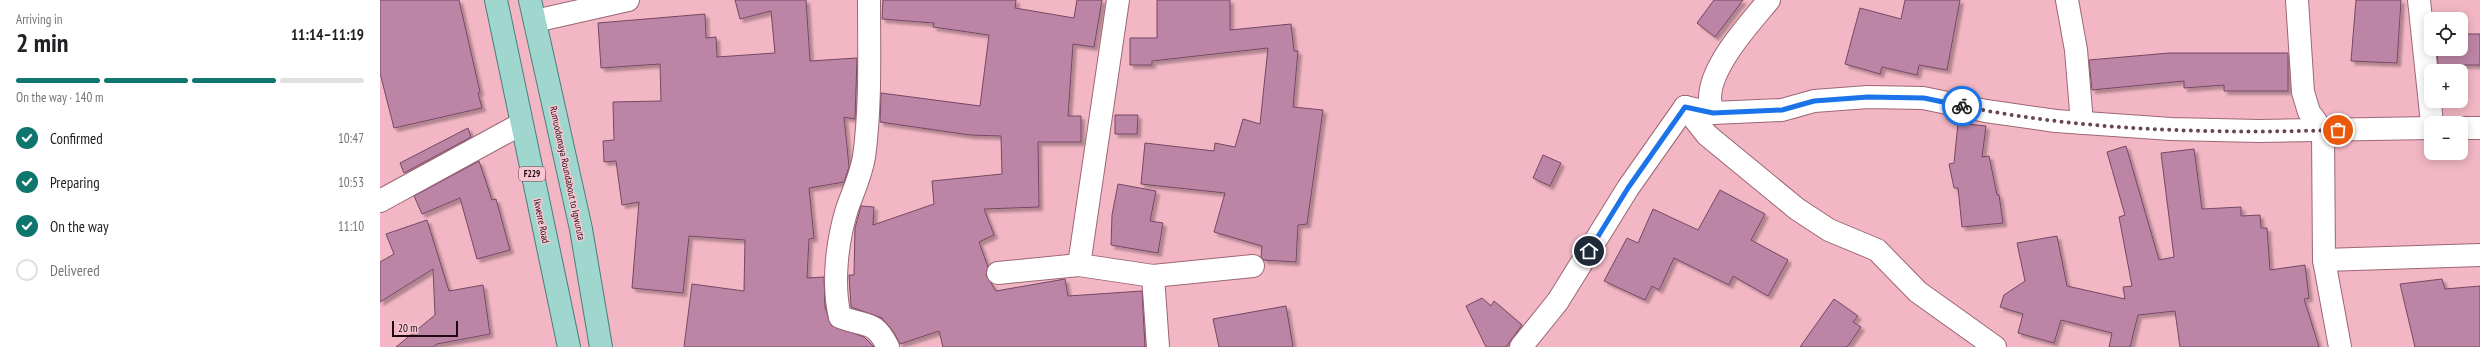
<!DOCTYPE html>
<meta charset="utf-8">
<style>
:root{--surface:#fff;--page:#f2f2f2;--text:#202124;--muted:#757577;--line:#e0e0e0;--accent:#0f766e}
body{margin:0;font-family:"PT Sans Narrow",sans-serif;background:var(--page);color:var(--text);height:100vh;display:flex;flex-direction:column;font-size:15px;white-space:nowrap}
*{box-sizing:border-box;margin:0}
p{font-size:13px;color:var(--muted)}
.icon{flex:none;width:22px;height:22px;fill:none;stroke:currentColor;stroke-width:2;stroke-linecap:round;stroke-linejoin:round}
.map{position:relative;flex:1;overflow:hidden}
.panel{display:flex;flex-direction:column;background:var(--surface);width:380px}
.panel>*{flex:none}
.controls{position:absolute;left:2044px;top:12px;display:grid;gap:8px}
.controls a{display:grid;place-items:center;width:44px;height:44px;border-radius:8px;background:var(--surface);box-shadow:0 2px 10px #0003;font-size:20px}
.scale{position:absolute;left:12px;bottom:10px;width:66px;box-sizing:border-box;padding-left:4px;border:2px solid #1d090f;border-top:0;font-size:11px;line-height:14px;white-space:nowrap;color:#1d090f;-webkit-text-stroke:3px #f8c7d2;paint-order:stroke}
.pin{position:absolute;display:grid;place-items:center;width:34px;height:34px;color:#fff;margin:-17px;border:2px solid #fff;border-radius:50%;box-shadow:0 1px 4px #0007}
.courier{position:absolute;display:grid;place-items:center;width:40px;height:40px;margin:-20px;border:3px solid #1a73e8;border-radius:50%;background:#fff;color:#222;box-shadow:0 1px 5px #0007}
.summary em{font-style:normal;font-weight:600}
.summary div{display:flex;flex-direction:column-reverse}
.summary{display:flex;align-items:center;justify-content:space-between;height:68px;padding:0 16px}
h1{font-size:26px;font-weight:600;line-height:30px}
.bar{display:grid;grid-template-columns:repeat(4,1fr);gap:6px 4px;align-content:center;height:48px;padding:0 16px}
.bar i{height:5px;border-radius:3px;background:var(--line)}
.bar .on{background:var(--accent)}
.bar p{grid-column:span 4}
ol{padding:0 16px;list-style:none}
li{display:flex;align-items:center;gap:12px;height:44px}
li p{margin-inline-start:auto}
li .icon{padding:4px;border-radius:50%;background:var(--accent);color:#fff;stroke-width:4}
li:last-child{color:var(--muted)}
li i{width:22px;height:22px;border:2px solid var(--line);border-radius:50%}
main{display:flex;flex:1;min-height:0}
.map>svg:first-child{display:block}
</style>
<main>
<section class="panel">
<div class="summary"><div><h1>2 min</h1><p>Arriving in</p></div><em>11:14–11:19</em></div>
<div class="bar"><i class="on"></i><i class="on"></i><i class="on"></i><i></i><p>On the way · 140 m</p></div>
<ol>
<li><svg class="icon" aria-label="check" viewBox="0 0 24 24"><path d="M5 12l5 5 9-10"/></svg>Confirmed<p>10:47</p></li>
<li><svg class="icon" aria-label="check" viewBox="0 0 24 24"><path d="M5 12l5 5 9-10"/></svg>Preparing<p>10:53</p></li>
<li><svg class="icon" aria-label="check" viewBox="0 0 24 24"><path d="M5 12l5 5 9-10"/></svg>On the way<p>11:10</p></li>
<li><i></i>Delivered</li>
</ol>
</section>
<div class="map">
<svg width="2100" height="347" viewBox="0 0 2100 347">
<defs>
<filter id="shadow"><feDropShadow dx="3.5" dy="3.5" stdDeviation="1" flood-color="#0004"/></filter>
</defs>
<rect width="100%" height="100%" fill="#f2b6c4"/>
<!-- building -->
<g fill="#bc85a5" stroke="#744863" filter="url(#shadow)">
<path d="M 0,0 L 79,0 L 100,92 L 98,93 L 102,108 L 14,128 L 0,73 Z"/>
<path d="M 355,0 L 426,0 L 430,61 L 477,58 L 475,119 L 464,117 L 469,167 L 464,182 L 429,188 L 434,238 L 429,239 L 427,278 L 444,277 L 445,307 L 451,325 L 484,337 L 494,347 L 304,347 L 312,284 L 364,291 L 365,240 L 309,236 L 303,293 L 252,288 L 259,202 L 242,205 L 236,161 L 224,162 L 223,141 L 234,140 L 233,102 L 281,101 L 280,64 L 221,68 L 218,23 L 325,14 L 326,38 L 336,37 L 337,57 L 395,53 L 391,11 L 360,19 Z"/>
<path d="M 503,0 L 636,0 L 635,8 L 694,18 L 697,0 L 722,0 L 714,47 L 693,44 L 688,116 L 701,116 L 701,142 L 658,142 L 659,207 L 604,209 L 614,235 L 599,242 L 608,267 L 606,275 L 616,291 L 685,279 L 688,296 L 762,291 L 765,347 L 563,347 L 559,331 L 520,344 L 513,331 L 502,318 L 471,307 L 469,275 L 474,275 L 475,228 L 481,206 L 494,207 L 493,225 L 554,204 L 552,181 L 622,174 L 621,136 L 590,135 L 500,122 L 501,93 L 600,106 L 609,35 L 553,27 L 554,23 L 502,19 Z"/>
<path d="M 777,0 L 850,0 L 850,30 L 911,24 L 914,51 L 918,51 L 913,107 L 943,110 L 927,224 L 918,225 L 916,262 L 884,260 L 881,257 L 882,246 L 834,232 L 845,193 L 761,184 L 765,143 L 834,151 L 835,143 L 855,147 L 863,119 L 880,124 L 888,48 L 772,61 L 772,65 L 750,65 L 750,38 L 777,38 Z"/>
<path d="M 1334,0 L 1363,0 L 1335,37 L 1317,23 Z"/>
<path d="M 1525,0 L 1580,0 L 1567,70 L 1539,65 L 1537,75 L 1502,67 L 1500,74 L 1465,64 L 1480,8 L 1521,19 Z"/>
<path d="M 1976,0 L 2021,0 L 2017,63 L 1971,61 Z"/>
<path d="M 2081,34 L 2100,34 L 2100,65 L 2058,65 L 2057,49 L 2081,49 Z"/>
<path d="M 1789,53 L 1908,53 L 1908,91 L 1844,91 L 1844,85 L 1804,88 L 1804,81 L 1712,90 L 1709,60 Z"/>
<path d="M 735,115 L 758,115 L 757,134 L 735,134 Z"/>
<path d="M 1578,123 L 1606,126 L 1602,157 L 1609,156 L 1617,195 L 1619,195 L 1623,223 L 1582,227 L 1578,188 L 1574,188 L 1569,164 L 1574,163 Z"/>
<path d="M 88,128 L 91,137 L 24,173 L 20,163 Z"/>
<path d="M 1746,146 L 1779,260 L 1794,257 L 1781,153 L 1814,149 L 1822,209 L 1861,207 L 1861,216 L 1880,215 L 1881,228 L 1887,228 L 1890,270 L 1925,265 L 1929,298 L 1924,299 L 1939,347 L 1800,347 L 1795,311 L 1758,315 L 1750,347 L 1729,347 L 1732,333 L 1681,320 L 1674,343 L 1638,333 L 1643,314 L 1620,307 L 1624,295 L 1645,281 L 1637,243 L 1677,236 L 1687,286 L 1745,299 L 1743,287 L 1752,286 L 1739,217 L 1745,215 L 1727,152 Z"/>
<path d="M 1163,155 L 1181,163 L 1170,186 L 1153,178 Z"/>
<path d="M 99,161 L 112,200 L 116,199 L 130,250 L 97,259 L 80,198 L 42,214 L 34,196 Z"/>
<path d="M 738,184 L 776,191 L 770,221 L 783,223 L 778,253 L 731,245 L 732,215 Z"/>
<path d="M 1340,190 L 1385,214 L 1371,240 L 1408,260 L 1388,296 L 1353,276 L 1349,285 L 1294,258 L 1279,290 L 1272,286 L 1265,300 L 1224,281 L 1247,238 L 1258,243 L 1273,209 L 1318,230 Z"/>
<path d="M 47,220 L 69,291 L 103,285 L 110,334 L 57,344 L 53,347 L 16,347 L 55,315 L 53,269 L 0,302 L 0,262 L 14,254 L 6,234 Z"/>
<path d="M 2062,279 L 2065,289 L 2100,286 L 2100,347 L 2035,347 L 2020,284 Z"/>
<path d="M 1102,298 L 1111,306 L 1114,301 L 1142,325 L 1126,347 L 1106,347 L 1086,306 Z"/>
<path d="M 1454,299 L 1478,316 L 1473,322 L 1481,327 L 1467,347 L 1420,347 Z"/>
<path d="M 906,306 L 913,347 L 839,347 L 833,319 Z"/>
</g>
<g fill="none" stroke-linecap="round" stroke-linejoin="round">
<!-- minor casing -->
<g stroke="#9c6774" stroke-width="24">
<g id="minor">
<path d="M 489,0 C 489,52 491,106 484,157 C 481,175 473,192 467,209 C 457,241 452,285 460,317 C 486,327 494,319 508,347"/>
<path d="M 738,0 L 699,265 L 773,276 L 873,266"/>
<path d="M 1687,0 L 1696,50 L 1702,123"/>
<path d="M 1917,0 L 1923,92 L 1929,112 L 1943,131 L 1944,260 L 1960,347"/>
<path d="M 2039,0 L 2052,123"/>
<path d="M 155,21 L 248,0"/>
<path d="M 1305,107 L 1333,113 L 1402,110 L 1434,101 L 1488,97 L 1543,98 L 1606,111 L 1676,121 L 1791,129 L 1879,131 L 2051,128"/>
<path d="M 1305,107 L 1327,135 L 1417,209 L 1449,230 L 1497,250 L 1538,292 L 1615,347"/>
<path d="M 1333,113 C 1332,108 1330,103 1330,98 C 1330,66 1370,23 1389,0"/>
<path d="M 2081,128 L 2100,128"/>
<path d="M 0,201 L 141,124"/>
<path d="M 1944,260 L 2100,255"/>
<path d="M 618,273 L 699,265"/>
<path d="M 773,276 L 778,347"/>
<path d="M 1141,347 L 1178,301 L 1248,188 L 1305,107"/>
</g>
</g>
<!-- major casing -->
<g stroke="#487e77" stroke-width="24">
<g id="major">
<path d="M 116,0 L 189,347"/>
<path d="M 150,0 L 201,229 L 221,347"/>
</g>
</g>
<!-- minor -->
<use href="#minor" stroke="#fff" stroke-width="22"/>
<!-- major -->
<use href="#major" stroke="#9fd7cf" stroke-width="22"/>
</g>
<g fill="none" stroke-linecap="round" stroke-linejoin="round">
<!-- done -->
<path stroke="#68464e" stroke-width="4" stroke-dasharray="0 7.2" d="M 1582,106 C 1704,131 1833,134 1958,130"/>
<!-- route -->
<path stroke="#1a73e8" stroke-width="5" d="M 1209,251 L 1248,188 L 1305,107 L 1333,113 L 1402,110 L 1434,101 L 1488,97 L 1544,98 L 1582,106"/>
</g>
<g text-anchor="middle" stroke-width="3" stroke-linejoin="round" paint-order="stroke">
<!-- shield labels -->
<rect fill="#f8c7d2" stroke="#5f424a" stroke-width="1" x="139" y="167" width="26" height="14" rx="3"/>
<g font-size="9" font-weight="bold" fill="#1d090f">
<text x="152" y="177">F229</text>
</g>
<!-- street labels -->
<g font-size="10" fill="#1d090f" stroke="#f8c7d2">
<text transform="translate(188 173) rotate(78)" y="4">Rumuodomaya Roundabout to Igwuruta</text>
<text transform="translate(162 221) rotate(78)" y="4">Ikwerre Road</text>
</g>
</g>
</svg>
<div class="controls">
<a><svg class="icon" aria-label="locate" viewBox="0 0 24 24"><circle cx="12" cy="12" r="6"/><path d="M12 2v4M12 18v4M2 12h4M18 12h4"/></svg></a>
<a>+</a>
<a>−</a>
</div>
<div class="scale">20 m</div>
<div class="pin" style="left:1958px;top:130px;background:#ea580c"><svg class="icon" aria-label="bag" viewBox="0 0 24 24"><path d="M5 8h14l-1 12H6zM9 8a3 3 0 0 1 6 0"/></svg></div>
<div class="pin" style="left:1209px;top:251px;background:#1f2937"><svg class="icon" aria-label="home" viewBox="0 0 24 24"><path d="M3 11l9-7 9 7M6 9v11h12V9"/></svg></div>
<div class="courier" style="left:1582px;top:106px"><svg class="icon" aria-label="bike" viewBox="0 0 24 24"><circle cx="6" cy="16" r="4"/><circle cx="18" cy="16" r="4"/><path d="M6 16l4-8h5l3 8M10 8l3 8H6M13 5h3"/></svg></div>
</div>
</main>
